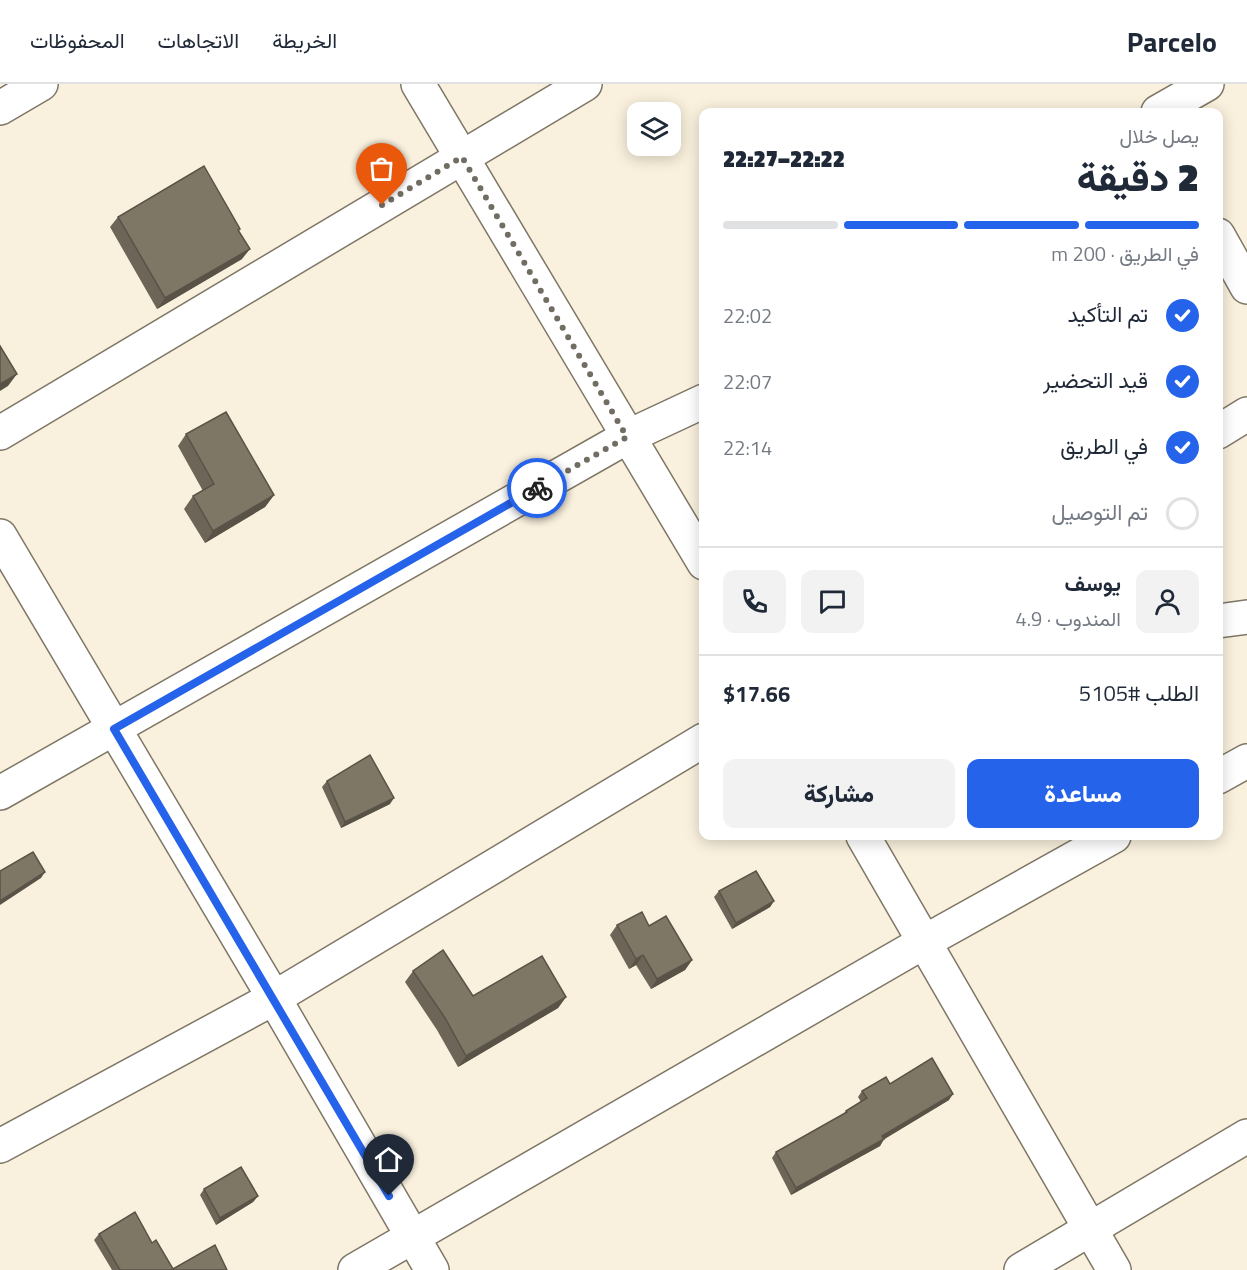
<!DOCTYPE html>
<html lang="ar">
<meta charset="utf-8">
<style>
:root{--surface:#fff;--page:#f2f2f3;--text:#1f2937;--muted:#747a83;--line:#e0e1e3;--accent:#2563eb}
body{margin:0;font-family:"Titillium Web",Vazirmatn,sans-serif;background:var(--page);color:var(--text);direction:rtl;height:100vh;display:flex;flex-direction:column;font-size:22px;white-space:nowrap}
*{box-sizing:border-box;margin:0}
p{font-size:20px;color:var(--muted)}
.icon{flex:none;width:33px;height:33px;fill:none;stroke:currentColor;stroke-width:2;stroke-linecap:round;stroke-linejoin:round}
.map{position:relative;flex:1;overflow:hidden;direction:ltr}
.sheet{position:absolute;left:699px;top:24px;width:524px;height:732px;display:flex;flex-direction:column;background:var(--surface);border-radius:12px;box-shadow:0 3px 15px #0003;direction:rtl}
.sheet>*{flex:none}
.tools{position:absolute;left:627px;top:18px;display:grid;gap:12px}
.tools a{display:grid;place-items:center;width:54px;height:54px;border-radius:12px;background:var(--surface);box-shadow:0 3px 15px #0003;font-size:30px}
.pin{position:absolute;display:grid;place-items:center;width:51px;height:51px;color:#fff;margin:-62px -26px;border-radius:50% 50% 50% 0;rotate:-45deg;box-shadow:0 0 6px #0007}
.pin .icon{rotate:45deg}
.courier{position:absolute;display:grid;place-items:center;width:60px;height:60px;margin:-30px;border:4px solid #2563eb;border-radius:50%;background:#fff;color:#222;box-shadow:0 2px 8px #0007}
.headline em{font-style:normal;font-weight:800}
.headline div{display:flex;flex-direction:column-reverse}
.headline{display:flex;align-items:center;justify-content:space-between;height:102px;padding:0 24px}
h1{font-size:39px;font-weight:800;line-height:45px}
.bar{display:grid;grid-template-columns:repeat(4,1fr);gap:9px 6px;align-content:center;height:72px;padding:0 24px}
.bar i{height:8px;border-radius:4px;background:var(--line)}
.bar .active{background:var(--accent)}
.bar p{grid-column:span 4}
.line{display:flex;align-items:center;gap:15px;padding:0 24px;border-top:2px solid var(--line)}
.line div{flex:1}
.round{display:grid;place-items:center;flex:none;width:63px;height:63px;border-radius:12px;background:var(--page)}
ol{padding:0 24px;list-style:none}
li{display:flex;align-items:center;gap:18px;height:66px}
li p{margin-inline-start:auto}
li .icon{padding:6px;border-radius:50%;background:var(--accent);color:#fff;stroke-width:4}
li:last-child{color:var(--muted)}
li i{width:33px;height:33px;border:3px solid var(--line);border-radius:50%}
.primary-button{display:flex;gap:12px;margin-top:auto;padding:12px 24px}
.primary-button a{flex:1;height:69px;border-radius:12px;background:var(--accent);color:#fff;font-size:24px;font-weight:800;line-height:69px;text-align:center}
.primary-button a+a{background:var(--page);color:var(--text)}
header{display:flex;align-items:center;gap:36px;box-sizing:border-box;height:84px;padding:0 30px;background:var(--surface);border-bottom:2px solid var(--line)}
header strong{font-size:28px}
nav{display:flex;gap:33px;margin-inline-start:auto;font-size:21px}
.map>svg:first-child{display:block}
</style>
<header>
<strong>Parcelo</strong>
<nav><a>الخريطة</a><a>الاتجاهات</a><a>المحفوظات</a></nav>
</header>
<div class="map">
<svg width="1247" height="1186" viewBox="0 0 1247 1186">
<rect width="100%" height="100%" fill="#f9f0dd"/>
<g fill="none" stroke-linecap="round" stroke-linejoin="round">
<!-- minor casing -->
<g stroke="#7f7766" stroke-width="36">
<g id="minor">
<path d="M 418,0 L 704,479"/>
<path d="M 0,24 L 41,0"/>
<path d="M 1158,28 L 1207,0"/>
<path d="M 1218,151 L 1247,203"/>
<path d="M 1218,348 L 1247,330"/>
<path d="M 0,349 L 585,0"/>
<path d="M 0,452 L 274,914 L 432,1186"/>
<path d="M 1218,537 L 1247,533"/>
<path d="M 1218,693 L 1247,677"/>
<path d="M 0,709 L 627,353 L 704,317"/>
<path d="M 863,752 L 1114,1186"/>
<path d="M 0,1062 L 274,914 L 704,656"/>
<path d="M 355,1186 L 924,858 L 1114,752"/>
<path d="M 1021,1186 L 1247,1052"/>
</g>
</g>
<!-- minor -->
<use href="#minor" stroke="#fff" stroke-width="33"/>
</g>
<!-- wall -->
<g fill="#6d6658">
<path d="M 118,133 L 240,145 L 239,147 L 242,175 L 157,225 L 110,143 Z"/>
<path d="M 186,350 L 274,411 L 265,423 L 205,459 L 184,425 L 193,412 L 203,407 L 178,362 Z"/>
<path d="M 327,697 L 390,720 L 341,744 L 322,703 Z"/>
<path d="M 719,807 L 774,817 L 770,823 L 732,845 L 714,813 Z"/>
<path d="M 617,841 L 649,842 L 692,876 L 685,886 L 651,905 L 636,881 L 629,885 L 610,851 Z"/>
<path d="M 413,887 L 473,912 L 566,913 L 558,924 L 458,983 L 437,946 L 405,898 Z"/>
<path d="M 890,1000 L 949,1016 L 884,1055 L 880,1062 L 791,1111 L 772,1074 L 776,1068 L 844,1030 L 846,1027 L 861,1018 L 858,1013 L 862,1007 Z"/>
<path d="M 204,1105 L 258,1112 L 253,1118 L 216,1141 L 200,1111 Z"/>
<path d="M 99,1150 L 152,1159 L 173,1185 L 227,1186 L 112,1186 L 94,1156 Z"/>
</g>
<!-- shaded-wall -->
<g fill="#595347">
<path d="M 250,165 L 242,175 L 157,225 L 165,214 Z"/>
<path d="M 17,290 L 8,302 L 0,307 L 0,300 Z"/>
<path d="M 274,411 L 265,423 L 205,459 L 213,447 Z"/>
<path d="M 394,714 L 390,720 L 341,744 L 345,738 Z"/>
<path d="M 45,788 L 41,794 L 0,821 L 0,817 Z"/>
<path d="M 774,817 L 770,823 L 732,845 L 736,839 Z"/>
<path d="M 643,871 L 636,881 L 629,885 L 636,875 Z"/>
<path d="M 692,876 L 685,886 L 651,905 L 657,895 Z"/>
<path d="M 566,913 L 558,924 L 458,983 L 466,972 Z"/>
<path d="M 953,1010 L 949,1016 L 878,1059 L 882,1052 Z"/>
<path d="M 884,1055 L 880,1062 L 791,1111 L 796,1104 Z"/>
<path d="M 258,1112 L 253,1118 L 216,1141 L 220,1134 Z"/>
</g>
<!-- building -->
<g fill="#7f7766" stroke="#595347" stroke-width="1.5">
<path d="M 204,82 L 240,145 L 238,146 L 250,165 L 165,214 L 118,133 Z"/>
<path d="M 0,262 L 17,290 L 0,300 Z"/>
<path d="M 226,328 L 274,411 L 213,447 L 193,412 L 214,400 L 186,350 Z"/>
<path d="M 370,671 L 394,714 L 345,738 L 327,697 Z"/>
<path d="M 33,768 L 45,788 L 0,817 L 0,787 Z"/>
<path d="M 756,787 L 774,817 L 736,839 L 719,807 Z"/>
<path d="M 642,828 L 649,842 L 666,832 L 692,876 L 657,895 L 643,871 L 636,875 L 617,841 Z"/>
<path d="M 443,866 L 473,912 L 542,872 L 566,913 L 466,972 L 445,934 L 413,887 Z"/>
<path d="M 932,974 L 953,1010 L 882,1052 L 884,1055 L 796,1104 L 776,1068 L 847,1028 L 846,1027 L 867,1014 L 862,1007 L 886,993 L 890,1000 Z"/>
<path d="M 241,1083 L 258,1112 L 220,1134 L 204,1105 Z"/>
<path d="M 135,1128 L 152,1159 L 156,1156 L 173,1185 L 215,1161 L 227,1186 L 120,1186 L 99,1150 Z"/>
</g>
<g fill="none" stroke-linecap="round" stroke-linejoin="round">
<!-- done -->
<path stroke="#726d62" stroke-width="6" stroke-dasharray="0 10.8" d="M 382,121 L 462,73 L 627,353 L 537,404"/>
<!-- route -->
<path stroke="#2563eb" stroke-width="8" d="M 389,1112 L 114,645 L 537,404"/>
</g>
</svg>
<div class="tools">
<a><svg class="icon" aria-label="layers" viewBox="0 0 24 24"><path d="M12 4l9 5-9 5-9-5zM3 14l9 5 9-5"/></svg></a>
</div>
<div class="pin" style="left:382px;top:121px;background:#ea580c"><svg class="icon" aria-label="bag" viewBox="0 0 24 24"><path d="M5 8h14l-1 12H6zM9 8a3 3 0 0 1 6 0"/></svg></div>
<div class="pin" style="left:389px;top:1112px;background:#1f2937"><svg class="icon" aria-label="home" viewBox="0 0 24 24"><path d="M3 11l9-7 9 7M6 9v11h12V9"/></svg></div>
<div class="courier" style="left:537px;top:404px"><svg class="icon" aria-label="bike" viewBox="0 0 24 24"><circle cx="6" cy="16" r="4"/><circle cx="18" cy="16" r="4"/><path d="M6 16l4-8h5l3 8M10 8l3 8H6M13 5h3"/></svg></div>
<section class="sheet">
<div class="headline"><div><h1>2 دقيقة</h1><p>يصل خلال</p></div><em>22:22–22:27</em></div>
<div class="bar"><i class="active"></i><i class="active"></i><i class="active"></i><i></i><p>في الطريق · 200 m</p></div>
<ol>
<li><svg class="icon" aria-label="check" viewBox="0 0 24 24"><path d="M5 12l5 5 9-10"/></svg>تم التأكيد<p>22:02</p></li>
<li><svg class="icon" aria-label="check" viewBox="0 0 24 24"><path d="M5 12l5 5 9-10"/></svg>قيد التحضير<p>22:07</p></li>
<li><svg class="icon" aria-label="check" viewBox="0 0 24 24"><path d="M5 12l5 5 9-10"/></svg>في الطريق<p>22:14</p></li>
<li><i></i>تم التوصيل</li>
</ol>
<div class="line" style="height:108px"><a class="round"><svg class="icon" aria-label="person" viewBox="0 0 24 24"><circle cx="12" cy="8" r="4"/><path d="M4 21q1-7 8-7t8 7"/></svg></a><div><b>يوسف</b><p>المندوب · 4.9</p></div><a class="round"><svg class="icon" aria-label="chat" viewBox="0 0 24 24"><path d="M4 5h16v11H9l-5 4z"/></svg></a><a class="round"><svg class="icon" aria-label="phone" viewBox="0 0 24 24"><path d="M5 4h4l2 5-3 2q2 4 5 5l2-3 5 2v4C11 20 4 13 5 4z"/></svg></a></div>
<div class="line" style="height:78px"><div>الطلب #5105</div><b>$17.66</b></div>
<div class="primary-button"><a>مساعدة</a><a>مشاركة</a></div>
</section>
</div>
